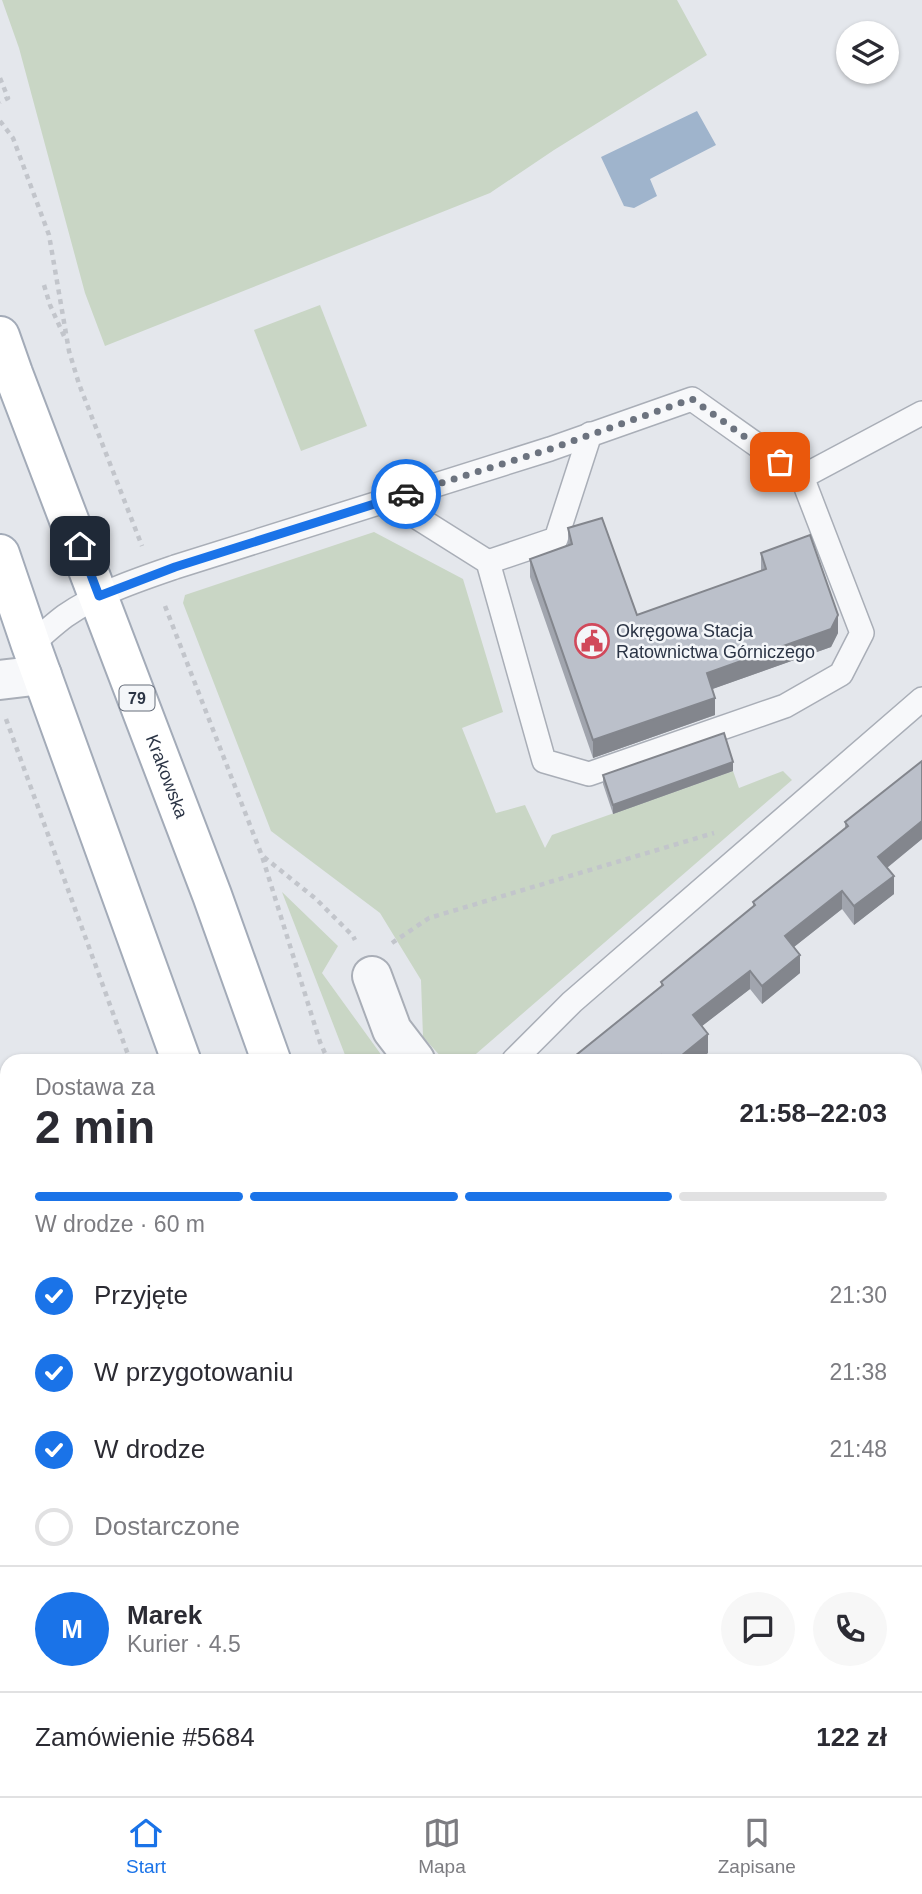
<!DOCTYPE html>
<html lang="pl">
<meta charset="utf-8">
<style>
:root{--surface:#fff;--page:#f7f7f7;--text:#2b2b33;--muted:#7c7c81;--line:#e1e1e2;--accent:#1a73e8}
body{margin:0;font-family:Helvetica,sans-serif;background:var(--page);color:var(--text);height:100vh;display:flex;flex-direction:column;font-size:26px;white-space:nowrap}
*{box-sizing:border-box;margin:0}
p{font-size:23px;color:var(--muted)}
.icon{flex:none;width:38px;height:38px;fill:none;stroke:currentColor;stroke-width:2;stroke-linecap:round;stroke-linejoin:round}
.map{position:relative;flex:1;overflow:hidden}
.side{position:absolute;left:0px;top:1054px;width:922px;height:744px;display:flex;flex-direction:column;background:var(--surface);border-radius:21px 21px 0 0;box-shadow:0 2px 5px #0004}
.side>*{flex:none}
.fabs{position:absolute;left:836px;top:21px;display:grid;gap:14px}
.fabs a{display:grid;place-items:center;width:63px;height:63px;border-radius:50%;background:var(--surface);box-shadow:0 2px 5px #0004;font-size:35px}
.pin{position:absolute;display:grid;place-items:center;width:60px;height:60px;color:#fff;margin:-30px;border-radius:14px;box-shadow:0 4px 10px #0006}
.courier{position:absolute;display:grid;place-items:center;width:70px;height:70px;margin:-35px;border:5px solid #1a73e8;border-radius:50%;background:#fff;color:#222;box-shadow:0 2px 9px #0007}
.overview em{font-style:normal;font-weight:800}
.overview div{display:flex;flex-direction:column-reverse}
.overview{display:flex;align-items:center;justify-content:space-between;height:119px;padding:0 35px}
h1{font-size:46px;font-weight:800;line-height:52px}
.bar{display:grid;grid-template-columns:repeat(4,1fr);gap:10px 7px;align-content:center;height:84px;padding:0 35px}
.bar i{height:9px;border-radius:5px;background:var(--line)}
.bar .on{background:var(--accent)}
.bar p{grid-column:span 4}
.line{display:flex;align-items:center;gap:18px;padding:0 35px;border-top:2px solid var(--line)}
.line div{flex:1}
.round{display:grid;place-items:center;flex:none;width:74px;height:74px;border-radius:37px;background:var(--page)}
ol{padding:0 35px;list-style:none}
li{display:flex;align-items:center;gap:21px;height:77px}
li p{margin-inline-start:auto}
li .icon{padding:7px;border-radius:50%;background:var(--accent);color:#fff;stroke-width:4}
li:last-child{color:var(--muted)}
li i{width:38px;height:38px;border:4px solid var(--line);border-radius:50%}
.menu{display:flex;justify-content:space-around;align-items:center;height:98px;border-top:2px solid var(--line);background:var(--surface);font-size:19px;color:var(--muted)}
.menu a{display:grid;justify-items:center;gap:4px}
.menu .on{color:var(--accent)}
.map>svg:first-child{display:block}
</style>
<div class="map">
<svg width="922" height="1796" viewBox="0 0 922 1796">
<rect width="100%" height="100%" fill="#e4e7ec"/>
<!-- green -->
<g fill="#c9d6c5">
<path d="M 2,0 L 677,0 L 707,55 L 554,150 L 490,193 L 105,346 L 85,293 L 19,48 Z"/>
<path d="M 320,305 L 367,426 L 301,451 L 254,330 Z"/>
<path d="M 374,532 L 463,579 L 503,712 L 462,728 L 496,813 L 525,805 L 545,848 L 552,835 L 733,771 L 739,788 L 783,771 L 792,780 L 469,1060 L 444,1060 L 423,1037 L 421,980 L 380,913 L 271,831 L 183,603 L 185,595 Z"/>
<path d="M 282,892 L 338,946 L 322,973 L 385,1060 L 347,1060 Z"/>
<path d="M 298,1790 L 389,1790 L 393,1796 L 279,1796 Z"/>
</g>
<!-- water -->
<path fill="#9fb4cc" d="M 697,111 L 716,145 L 650,179 L 657,196 L 634,208 L 624,206 L 601,157 Z"/>
<g fill="none" stroke-linecap="round" stroke-linejoin="round">
<!-- service casing -->
<g stroke="#a9aeb7" stroke-width="26">
<g id="service">
<path d="M 802,477 L 922,413"/>
<path d="M 488,562 L 556,539 L 590,434"/>
<path d="M 31,645 C 42,635 53,625 65,616 C 98,593 137,580 175,567 L 550,449 L 692,399 L 802,477 L 862,633 L 841,674 L 785,706 L 589,774 L 544,761 L 488,562 L 388,499"/>
<path d="M 514,1060 L 572,1002 L 922,699"/>
</g>
</g>
<!-- minor casing -->
<g stroke="#a9aeb7" stroke-width="42">
<g id="minor">
<path d="M 0,680 L 42,675"/>
<path d="M 372,976 L 392,1030 L 415,1060"/>
<path d="M 915,1715 L 922,1723"/>
</g>
</g>
<!-- tertiary casing -->
<g stroke="#a9aeb7" stroke-width="42">
<path id="tertiary" d="M 122,1796 L 139,1790"/>
</g>
<!-- primary casing -->
<g stroke="#a3abb8" stroke-width="42">
<g id="primary">
<path id="s1" d="M 0,336 L 13,373 L 212,895 L 271,1060"/>
<path d="M 0,554 L 31,645 L 181,1060"/>
<path d="M 440,1790 L 442,1796"/>
<path d="M 530,1790 L 532,1796"/>
</g>
</g>
<!-- path -->
<g stroke="#c2c5cb" stroke-width="4.5" stroke-dasharray="5 5" stroke-linecap="butt">
<path d="M 0,78 L 8,98 L 0,102"/>
<path d="M 0,121 L 13,138 L 49,235 L 69,351 L 79,384 L 142,546"/>
<path d="M 44,285 L 50,305 L 64,336"/>
<path d="M 165,606 L 262,856 L 320,1042 L 328,1060"/>
<path d="M 6,719 L 130,1060"/>
<path d="M 264,857 L 316,899 L 353,936 L 355,940"/>
<path d="M 392,943 L 429,918 L 714,833"/>
<path d="M 587,1790 L 589,1796"/>
<path d="M 0,1794 L 11,1790"/>
<path d="M 237,1796 L 259,1790"/>
</g>
<!-- service -->
<use href="#service" stroke="#f7f8fa" stroke-width="23"/>
<!-- minor -->
<use href="#minor" stroke="#f7f8fa" stroke-width="38"/>
<!-- tertiary -->
<use href="#tertiary" stroke="#f7f8fa" stroke-width="38"/>
<!-- primary -->
<use href="#primary" stroke="#fff" stroke-width="38"/>
</g>
<!-- wall -->
<g fill="#a1a5ae">
<path d="M 568,528 L 637,615 L 761,571 L 761,553 L 838,633 L 831,647 L 712,689 L 715,715 L 593,758 L 530,577 L 530,559 L 568,546 Z"/>
<path d="M 922,761 L 922,839 L 887,868 L 894,894 L 854,925 L 842,909 L 794,947 L 800,973 L 762,1004 L 750,989 L 702,1026 L 708,1053 L 698,1060 L 570,1060 L 661,986 L 661,982 L 753,907 L 753,902 L 845,828 L 845,822 Z"/>
<path d="M 733,771 L 613,814 L 603,784 L 603,775 Z"/>
<path d="M 915,1436 L 922,1444 L 922,1543 L 915,1535 Z"/>
</g>
<!-- shaded-wall -->
<g fill="#83868d">
<path d="M 838,615 L 838,633 L 831,647 L 707,691 L 707,673 Z"/>
<path d="M 715,698 L 715,715 L 593,758 L 593,740 Z"/>
<path d="M 733,762 L 733,771 L 613,814 L 613,805 Z"/>
<path d="M 922,821 L 922,839 L 878,875 L 878,857 Z"/>
<path d="M 894,876 L 894,894 L 854,925 L 854,906 Z"/>
<path d="M 842,891 L 842,909 L 785,954 L 785,936 Z"/>
<path d="M 800,955 L 800,973 L 762,1004 L 762,986 Z"/>
<path d="M 750,971 L 750,989 L 693,1033 L 693,1015 Z"/>
<path d="M 708,1034 L 708,1053 L 698,1060 L 676,1060 Z"/>
<path d="M 661,1055 L 661,1060 L 653,1060 Z"/>
<path d="M 922,1147 L 922,1165 L 915,1171 L 915,1153 Z"/>
<path d="M 922,1368 L 922,1384 L 915,1389 L 915,1374 Z"/>
</g>
<!-- building -->
<g fill="#bbc0ca" stroke="#83868d" stroke-width="2">
<path d="M 602,518 L 637,615 L 766,569 L 761,553 L 810,535 L 838,615 L 831,629 L 707,673 L 715,698 L 593,740 L 530,559 L 572,544 L 568,528 Z"/>
<path d="M 724,733 L 733,762 L 613,805 L 603,775 Z"/>
<path d="M 922,761 L 922,821 L 878,857 L 894,876 L 854,906 L 842,891 L 785,936 L 800,955 L 762,986 L 750,971 L 693,1015 L 708,1034 L 676,1060 L 666,1060 L 661,1055 L 653,1060 L 570,1060 L 663,985 L 661,982 L 755,905 L 753,902 L 848,826 L 845,822 Z"/>
<path d="M 915,1111 L 922,1119 L 922,1147 L 915,1153 Z"/>
<path d="M 915,1310 L 922,1318 L 922,1368 L 915,1374 Z"/>
<path d="M 915,1436 L 922,1444 L 922,1528 L 915,1520 Z"/>
</g>
<g fill="none" stroke-linecap="round" stroke-linejoin="round">
<!-- done -->
<path stroke="#6c737f" stroke-width="7" stroke-dasharray="0 12.6" d="M 406,494 L 550,449 L 692,399 L 780,462"/>
<!-- route -->
<path stroke="#1a73e8" stroke-width="9" d="M 80,546 L 99,596 L 175,567 L 406,494"/>
</g>
<!-- icons -->
<defs>
<g id="civic-ring" transform="scale(1.75)"><circle r="9.5" fill="#f4f6f9" stroke="#d1495b" stroke-width="1.5"/><path d="M-.6-6.5H3V-4.5H.6V-3L4-1V1h2V6H-6V1h2V-1L-.6-3ZM-1.2 2.5V6h2.4V2.5Z" fill="#d1495b"/></g>
</defs>
<g fill-rule="evenodd">
<use href="#civic-ring" x="592" y="641"/>
</g>
<g text-anchor="middle" stroke-width="5" stroke-linejoin="round" paint-order="stroke">
<!-- shield labels -->
<rect fill="#f4f6f9" stroke="#676e7b" stroke-width="2" x="119.5" y="685.5" width="35" height="25" rx="5"/>
<g font-size="16" font-weight="bold" fill="#2b3445">
<text x="137" y="704">79</text>
</g>
<!-- poi labels -->
<g font-size="18" fill="#2b3445" stroke="#f4f6f9" text-anchor="start">
<text x="616" y="637">Okręgowa Stacja<tspan x="616" dy="21">Ratownictwa Górniczego</tspan></text>
</g>
<!-- street labels -->
<g font-size="18" fill="#2b3445" stroke="#f4f6f9">
<text dy="6" stroke="none"><textPath href="#s1" startOffset="471">Krakowska</textPath></text>
</g>
</g>
</svg>
<div class="fabs">
<a><svg class="icon" aria-label="layers" viewBox="0 0 24 24"><path d="M12 4l9 5-9 5-9-5zM3 14l9 5 9-5"/></svg></a>
</div>
<div class="pin" style="left:780px;top:462px;background:#ea580c"><svg class="icon" aria-label="bag" viewBox="0 0 24 24"><path d="M5 8h14l-1 12H6zM9 8a3 3 0 0 1 6 0"/></svg></div>
<div class="pin" style="left:80px;top:546px;background:#1f2937"><svg class="icon" aria-label="home" viewBox="0 0 24 24"><path d="M3 11l9-7 9 7M6 9v11h12V9"/></svg></div>
<div class="courier" style="left:406px;top:494px"><svg class="icon" aria-label="car" viewBox="0 0 24 24"><path d="M5 17H2v-5l4-1 3-4h7l3 4 3 1v5h-3M9 17h6M6 11h13"/><circle cx="7" cy="17" r="2"/><circle cx="17" cy="17" r="2"/></svg></div>
<section class="side">
<div class="overview"><div><h1>2 min</h1><p>Dostawa za</p></div><em>21:58–22:03</em></div>
<div class="bar"><i class="on"></i><i class="on"></i><i class="on"></i><i></i><p>W drodze · 60 m</p></div>
<ol>
<li><svg class="icon" aria-label="check" viewBox="0 0 24 24"><path d="M5 12l5 5 9-10"/></svg>Przyjęte<p>21:30</p></li>
<li><svg class="icon" aria-label="check" viewBox="0 0 24 24"><path d="M5 12l5 5 9-10"/></svg>W przygotowaniu<p>21:38</p></li>
<li><svg class="icon" aria-label="check" viewBox="0 0 24 24"><path d="M5 12l5 5 9-10"/></svg>W drodze<p>21:48</p></li>
<li><i></i>Dostarczone</li>
</ol>
<div class="line" style="height:126px"><b class="round" style="background:var(--accent);color:#fff">M</b><div><b>Marek</b><p>Kurier · 4.5</p></div><a class="round"><svg class="icon" aria-label="chat" viewBox="0 0 24 24"><path d="M4 5h16v11H9l-5 4z"/></svg></a><a class="round"><svg class="icon" aria-label="phone" viewBox="0 0 24 24"><path d="M5 4h4l2 5-3 2q2 4 5 5l2-3 5 2v4C11 20 4 13 5 4z"/></svg></a></div>
<div class="line" style="height:91px"><div>Zamówienie #5684</div><b>122 zł</b></div>
</section>
</div>
<nav class="menu">
<a class="on"><svg class="icon" aria-label="home" viewBox="0 0 24 24"><path d="M3 11l9-7 9 7M6 9v11h12V9"/></svg>Start</a>
<a><svg class="icon" aria-label="map" viewBox="0 0 24 24"><path d="M3 6l6-2 6 2 6-2v14l-6 2-6-2-6 2zM9 4v14M15 6v14"/></svg>Mapa</a>
<a><svg class="icon" aria-label="saved" viewBox="0 0 24 24"><path d="M7 4h10v16l-5-4-5 4z"/></svg>Zapisane</a>
</nav>
